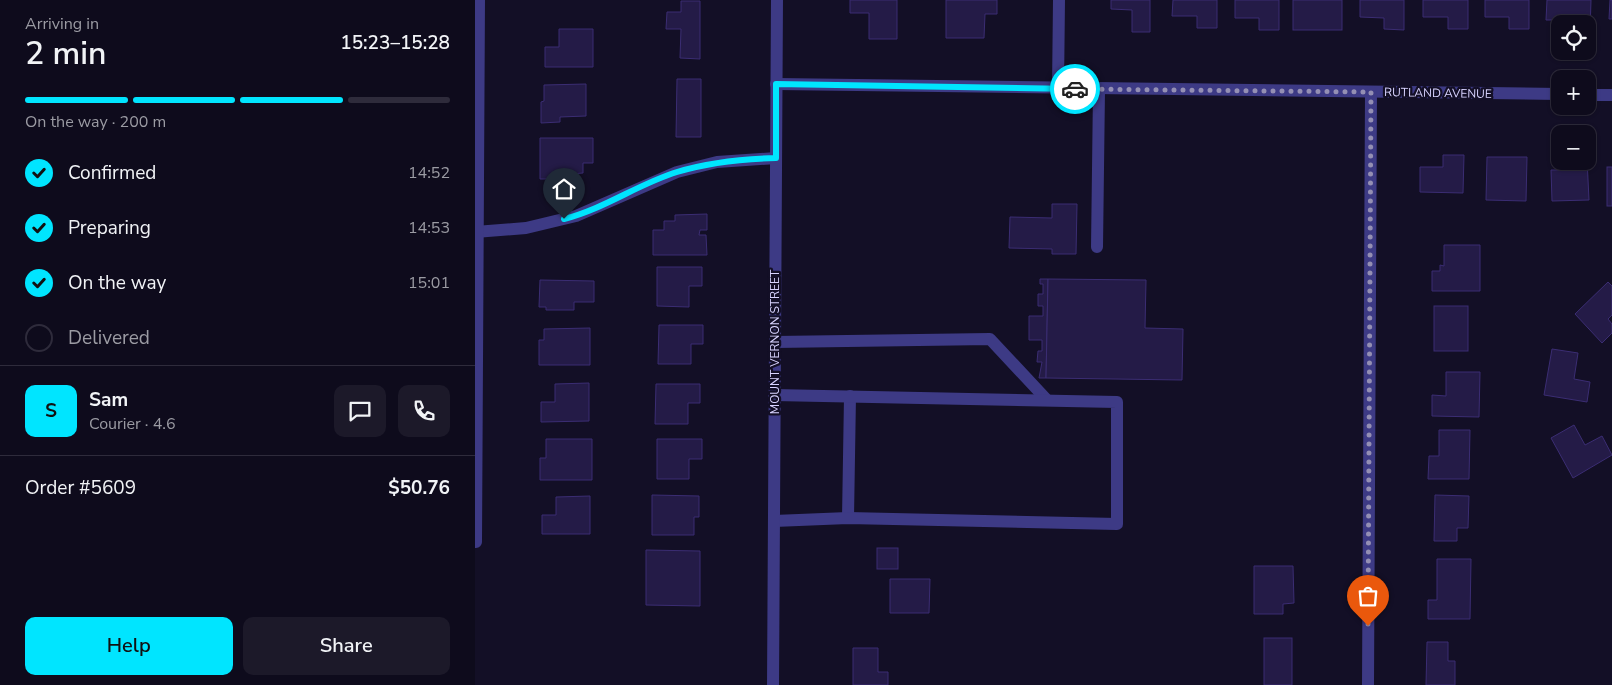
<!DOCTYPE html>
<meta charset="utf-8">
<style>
:root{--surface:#0e0b1c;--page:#1c1929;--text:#f1f3f6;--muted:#9b9ba3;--line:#2e2b3b;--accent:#00e5ff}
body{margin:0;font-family:"Nunito Sans",sans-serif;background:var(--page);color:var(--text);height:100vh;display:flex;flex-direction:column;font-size:19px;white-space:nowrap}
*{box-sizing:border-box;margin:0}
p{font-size:16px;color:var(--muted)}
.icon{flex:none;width:28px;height:28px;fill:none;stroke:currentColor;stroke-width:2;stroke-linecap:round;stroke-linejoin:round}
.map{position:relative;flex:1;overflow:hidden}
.panel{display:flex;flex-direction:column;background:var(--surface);width:475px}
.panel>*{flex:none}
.tools{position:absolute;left:1076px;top:15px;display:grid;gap:10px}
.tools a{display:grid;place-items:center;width:45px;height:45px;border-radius:10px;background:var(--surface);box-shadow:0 1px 4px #0004,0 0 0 1px var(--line);font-size:25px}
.pin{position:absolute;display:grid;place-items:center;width:42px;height:42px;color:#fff;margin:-51px -21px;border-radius:50% 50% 50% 0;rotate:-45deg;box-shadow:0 0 5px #0007}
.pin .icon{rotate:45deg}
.courier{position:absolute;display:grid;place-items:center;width:50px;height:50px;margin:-25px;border:4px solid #00e5ff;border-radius:50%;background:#fff;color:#222;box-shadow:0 1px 6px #0007}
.overview em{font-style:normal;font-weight:600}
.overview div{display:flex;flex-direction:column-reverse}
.overview{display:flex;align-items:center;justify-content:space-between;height:85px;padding:0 25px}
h1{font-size:32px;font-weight:600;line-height:38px}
.bar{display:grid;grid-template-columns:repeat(4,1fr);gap:8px 5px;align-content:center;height:60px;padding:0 25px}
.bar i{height:6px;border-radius:4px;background:var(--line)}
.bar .current{background:var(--accent)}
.bar p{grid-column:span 4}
.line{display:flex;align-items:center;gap:12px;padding:0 25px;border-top:1px solid var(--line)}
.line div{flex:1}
.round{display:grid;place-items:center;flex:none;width:52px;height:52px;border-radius:10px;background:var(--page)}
ol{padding:0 25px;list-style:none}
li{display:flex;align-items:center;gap:15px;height:55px}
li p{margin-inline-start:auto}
li .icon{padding:5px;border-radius:50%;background:var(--accent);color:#111;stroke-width:4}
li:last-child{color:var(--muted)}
li i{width:28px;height:28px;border:2px solid var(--line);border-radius:50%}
.button{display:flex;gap:10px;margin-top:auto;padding:10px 25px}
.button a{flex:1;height:58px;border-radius:10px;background:var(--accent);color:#111;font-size:20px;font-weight:600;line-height:58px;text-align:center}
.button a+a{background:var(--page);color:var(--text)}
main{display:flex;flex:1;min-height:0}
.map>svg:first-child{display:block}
</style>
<main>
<section class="panel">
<div class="overview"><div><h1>2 min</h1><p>Arriving in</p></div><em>15:23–15:28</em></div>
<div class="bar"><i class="current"></i><i class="current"></i><i class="current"></i><i></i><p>On the way · 200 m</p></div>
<ol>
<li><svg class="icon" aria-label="check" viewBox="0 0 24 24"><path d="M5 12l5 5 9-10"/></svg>Confirmed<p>14:52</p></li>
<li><svg class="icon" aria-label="check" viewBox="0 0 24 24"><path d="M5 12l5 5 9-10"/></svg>Preparing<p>14:53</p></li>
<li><svg class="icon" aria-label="check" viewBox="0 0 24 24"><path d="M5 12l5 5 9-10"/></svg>On the way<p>15:01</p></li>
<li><i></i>Delivered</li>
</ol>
<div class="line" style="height:90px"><b class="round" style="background:var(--accent);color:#111">S</b><div><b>Sam</b><p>Courier · 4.6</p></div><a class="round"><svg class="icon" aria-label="chat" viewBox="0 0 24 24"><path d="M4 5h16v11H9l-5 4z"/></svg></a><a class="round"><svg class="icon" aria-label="phone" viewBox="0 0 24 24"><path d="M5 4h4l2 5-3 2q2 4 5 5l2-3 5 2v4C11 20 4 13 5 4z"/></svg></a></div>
<div class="line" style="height:65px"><div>Order #5609</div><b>$50.76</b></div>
<div class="button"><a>Help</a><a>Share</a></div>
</section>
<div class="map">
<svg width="1137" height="685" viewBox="0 0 1137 685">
<rect width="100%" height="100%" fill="#130f26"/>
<!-- building -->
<g fill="#241b47" stroke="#3b2d73">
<path d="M 375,0 L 422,0 L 422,39 L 394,39 L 394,13 L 375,13 Z"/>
<path d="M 471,0 L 522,0 L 522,14 L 510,14 L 509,38 L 471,38 Z"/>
<path d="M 636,0 L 675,0 L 675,32 L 657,32 L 657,10 L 636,9 Z"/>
<path d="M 698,0 L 742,0 L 742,28 L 722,28 L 722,16 L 697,16 Z"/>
<path d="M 760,0 L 804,0 L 804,30 L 784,30 L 784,18 L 760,18 Z"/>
<rect x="818" y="0" width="49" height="30"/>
<path d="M 885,0 L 929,0 L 929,30 L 909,29 L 909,18 L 885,17 Z"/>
<path d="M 948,0 L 993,0 L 993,29 L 973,29 L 973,17 L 948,17 Z"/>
<path d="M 1010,0 L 1054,0 L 1054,29 L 1034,29 L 1034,17 L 1010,17 Z"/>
<path d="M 1072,0 L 1116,0 L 1115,32 L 1112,32 L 1112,24 L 1096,24 L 1096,20 L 1071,20 Z"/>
<path d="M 1135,0 L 1137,0 L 1137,19 L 1134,19 Z"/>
<path d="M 206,1 L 225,1 L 225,59 L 205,58 L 206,29 L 191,29 L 192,12 L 206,12 Z"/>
<path d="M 84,29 L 118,29 L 118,67 L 70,67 L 70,47 L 84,47 Z"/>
<path d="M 202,79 L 226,79 L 226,137 L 201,137 Z"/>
<path d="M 111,84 L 111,116 L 85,117 L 85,122 L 66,123 L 66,102 L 69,101 L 69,85 Z"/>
<path d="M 65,138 L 118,138 L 118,163 L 108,163 L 108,173 L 96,174 L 96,179 L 65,179 Z"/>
<path d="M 968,155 L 989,155 L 988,193 L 945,192 L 945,167 L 968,167 Z"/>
<path d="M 1012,157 L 1052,157 L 1051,201 L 1011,200 Z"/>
<path d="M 1112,159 L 1114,200 L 1077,201 L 1076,170 L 1096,170 L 1096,161 L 1112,161 Z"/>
<rect x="1132" y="167" width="5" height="39"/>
<path d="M 577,204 L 602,204 L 601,254 L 577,254 L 577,249 L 534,248 L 535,217 L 577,218 Z"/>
<path d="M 232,214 L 232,230 L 225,230 L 224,235 L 231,235 L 232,255 L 178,255 L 178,230 L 189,230 L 189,221 L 200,221 L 200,215 Z"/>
<path d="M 969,245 L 1005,245 L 1005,291 L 957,291 L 957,271 L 965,271 L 965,265 L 969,266 Z"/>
<path d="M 182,267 L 227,267 L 227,286 L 214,286 L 214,307 L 182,306 Z"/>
<path d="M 565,279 L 573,279 L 571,378 L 564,378 L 567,362 L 562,362 L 563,351 L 567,351 L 567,340 L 554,340 L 554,316 L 568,316 L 568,306 L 563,306 L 563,294 L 568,294 L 568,284 L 565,284 Z"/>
<path d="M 573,279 L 671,280 L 670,328 L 708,329 L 707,380 L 571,378 Z"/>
<path d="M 65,280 L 119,281 L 119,302 L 99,302 L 99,310 L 71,310 L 71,307 L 64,307 Z"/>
<path d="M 1133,282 L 1137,286 L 1137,315 L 1133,319 L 1137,324 L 1137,333 L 1127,343 L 1100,314 Z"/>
<rect x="959" y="306" width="34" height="45"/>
<path d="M 184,325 L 228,325 L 228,344 L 216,344 L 216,364 L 183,364 Z"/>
<path d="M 115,328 L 115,365 L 64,365 L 64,340 L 69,340 L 69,329 Z"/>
<path d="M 1077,349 L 1103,353 L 1099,379 L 1115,382 L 1112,402 L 1069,395 Z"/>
<path d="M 971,372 L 1005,372 L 1004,417 L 957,416 L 957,395 L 971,396 Z"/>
<path d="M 114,383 L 114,421 L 66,422 L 66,402 L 80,402 L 80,384 Z"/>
<path d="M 181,384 L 225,384 L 225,403 L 213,403 L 213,424 L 180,424 Z"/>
<path d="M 1099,425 L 1110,445 L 1127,436 L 1137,455 L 1098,478 L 1076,438 Z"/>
<path d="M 964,430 L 995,430 L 994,479 L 953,479 L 954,456 L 964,456 Z"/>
<path d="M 71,439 L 117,439 L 117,480 L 65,480 L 65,458 L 71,458 Z"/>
<path d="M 182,439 L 227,439 L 227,459 L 214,459 L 214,479 L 182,479 Z"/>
<path d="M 177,495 L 224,496 L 224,517 L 219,517 L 219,535 L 177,535 Z"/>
<path d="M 960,495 L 994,496 L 993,528 L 982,528 L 982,541 L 959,541 Z"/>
<path d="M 115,496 L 115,534 L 67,534 L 67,515 L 81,515 L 81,497 Z"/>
<rect x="402" y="548" width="21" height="21"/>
<path d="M 171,550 L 225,551 L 225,606 L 171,605 Z"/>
<path d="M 962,559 L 996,559 L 995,619 L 953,619 L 953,600 L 962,600 Z"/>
<path d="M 779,566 L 818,566 L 819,603 L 808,604 L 808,614 L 779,614 Z"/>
<path d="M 415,579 L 455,579 L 454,613 L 415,613 Z"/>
<rect x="789" y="638" width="28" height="47"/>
<path d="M 952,642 L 973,642 L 973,661 L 980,661 L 980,685 L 951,685 Z"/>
<path d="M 378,648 L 403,648 L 403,672 L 413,672 L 413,685 L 378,685 Z"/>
</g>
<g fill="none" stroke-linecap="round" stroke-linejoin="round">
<!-- minor -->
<g stroke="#3d3a85" stroke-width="12">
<path d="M 301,84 L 1085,94"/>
<path d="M 583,89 L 584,0"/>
<path d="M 1112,95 L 1137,95"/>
<path d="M 0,232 L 51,228 L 101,216 L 202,172 L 242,162 L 301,158"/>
<path d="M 622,247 L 624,90"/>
<path d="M 300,342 L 515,339 L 572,400"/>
<path d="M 373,518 L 375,396"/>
<path d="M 299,521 L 373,518 L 642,524 L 642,402 L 299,395"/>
<path d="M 1,542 L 4,0"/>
<path d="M 298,685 L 302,0"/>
<path d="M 893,685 L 896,92"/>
</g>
</g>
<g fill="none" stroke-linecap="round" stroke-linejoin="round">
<!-- done -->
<path stroke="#948fb3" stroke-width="5" stroke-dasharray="0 9" d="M 600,89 L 896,92 L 893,626"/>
<!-- route -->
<path stroke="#00e5ff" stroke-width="6" d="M 89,219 C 129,209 163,184 202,172 C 235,162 267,159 301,158 L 301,84 L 600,89"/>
</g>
<g text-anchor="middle" stroke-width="4.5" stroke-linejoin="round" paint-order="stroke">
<!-- street labels -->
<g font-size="12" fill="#d9d4ff" stroke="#130f26">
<text transform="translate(963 93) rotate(1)" y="4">RUTLAND AVENUE</text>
<text transform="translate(300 342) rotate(-90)" y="4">MOUNT VERNON STREET</text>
</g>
</g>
</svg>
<div class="tools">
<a><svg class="icon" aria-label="locate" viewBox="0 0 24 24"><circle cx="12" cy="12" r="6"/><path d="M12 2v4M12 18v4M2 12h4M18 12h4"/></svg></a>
<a>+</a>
<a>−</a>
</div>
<div class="pin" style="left:893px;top:626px;background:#ea580c"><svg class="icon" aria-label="bag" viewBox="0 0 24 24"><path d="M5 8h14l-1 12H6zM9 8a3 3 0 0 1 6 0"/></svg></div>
<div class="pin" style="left:89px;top:219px;background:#1f2937"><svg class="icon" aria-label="home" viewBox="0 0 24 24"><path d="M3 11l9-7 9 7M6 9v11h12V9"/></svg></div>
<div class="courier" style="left:600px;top:89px"><svg class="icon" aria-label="car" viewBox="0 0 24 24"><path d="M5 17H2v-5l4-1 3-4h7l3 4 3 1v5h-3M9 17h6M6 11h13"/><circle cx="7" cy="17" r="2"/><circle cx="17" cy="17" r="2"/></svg></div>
</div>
</main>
